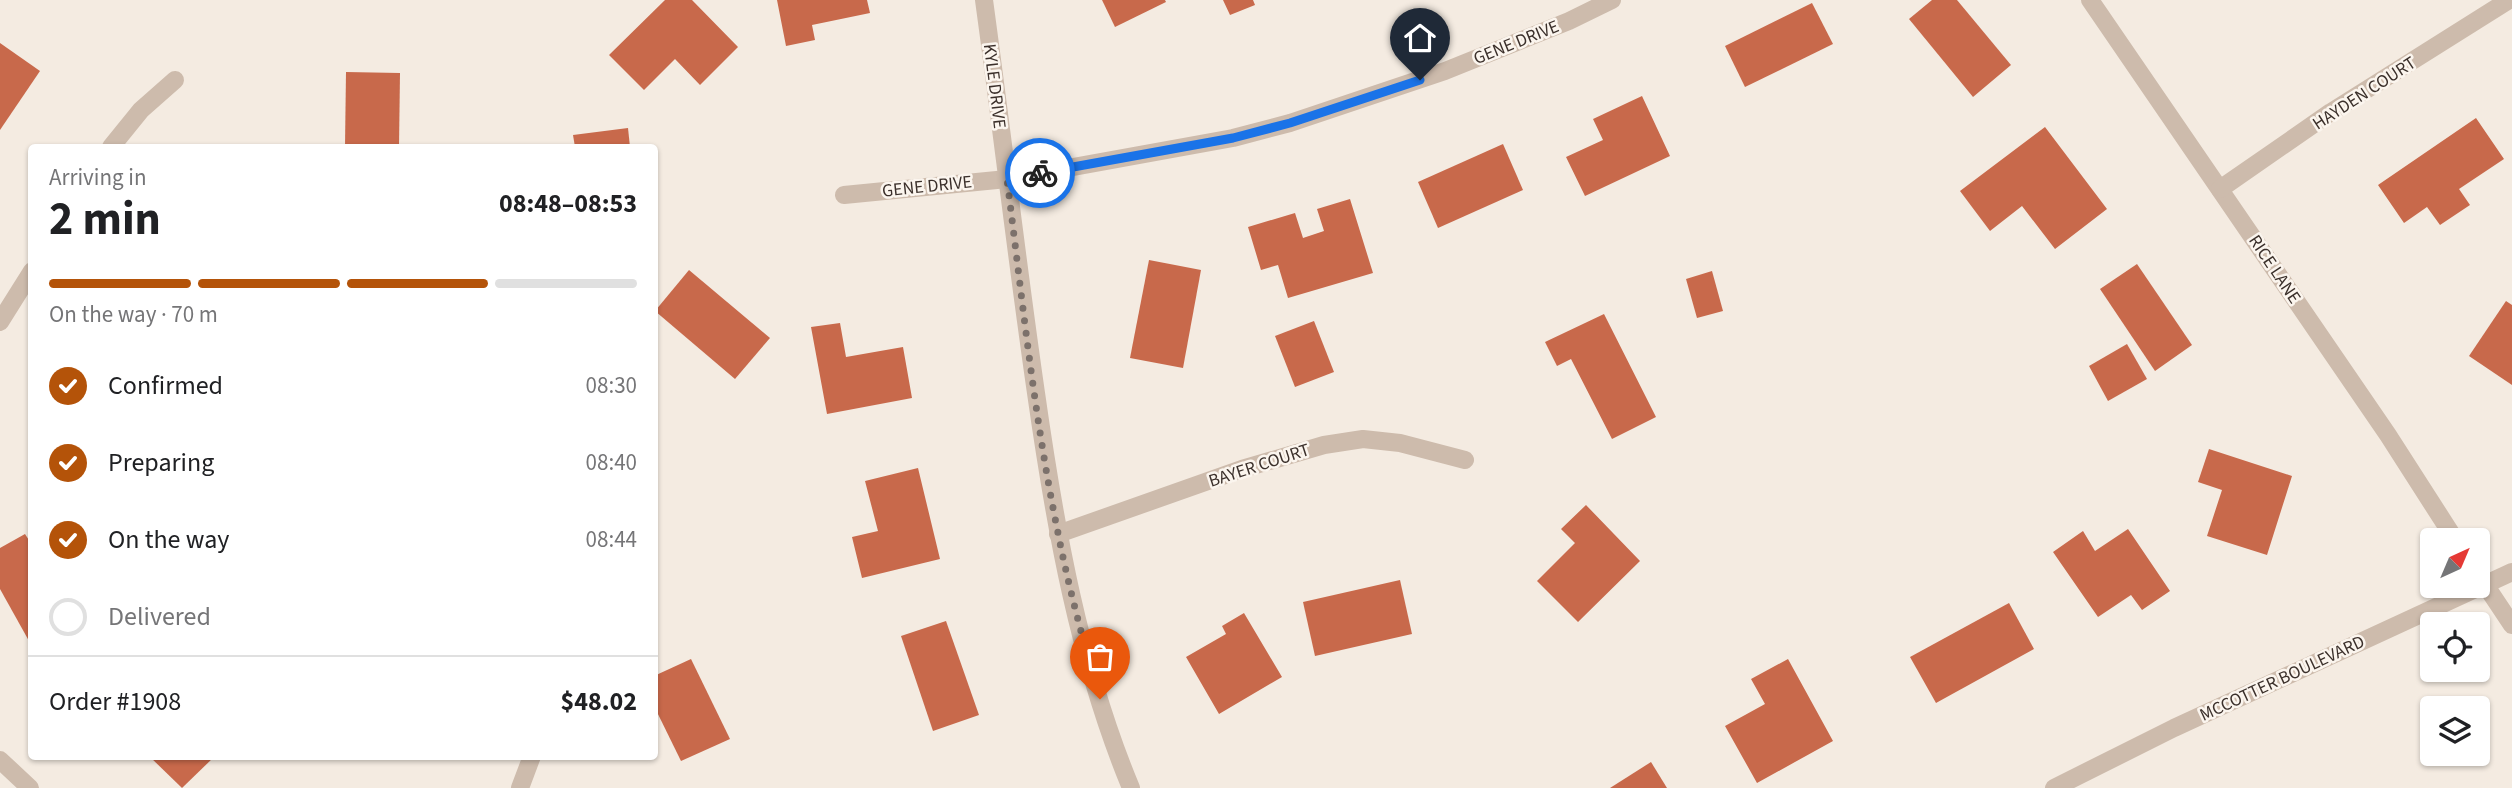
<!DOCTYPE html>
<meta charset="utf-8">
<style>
:root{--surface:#fff;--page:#f6f6f6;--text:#202124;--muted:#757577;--line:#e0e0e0;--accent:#b45309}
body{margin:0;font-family:"Source Sans 3",sans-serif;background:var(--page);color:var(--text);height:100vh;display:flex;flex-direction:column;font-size:26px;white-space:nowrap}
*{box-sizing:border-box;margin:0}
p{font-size:23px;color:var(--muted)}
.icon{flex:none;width:38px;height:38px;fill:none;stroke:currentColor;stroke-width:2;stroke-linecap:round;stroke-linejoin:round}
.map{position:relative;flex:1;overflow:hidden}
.sheet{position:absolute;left:28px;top:144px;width:630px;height:616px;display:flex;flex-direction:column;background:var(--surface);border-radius:7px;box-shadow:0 2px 5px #0004}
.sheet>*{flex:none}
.needle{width:46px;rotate:44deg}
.tools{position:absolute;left:2420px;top:528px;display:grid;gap:14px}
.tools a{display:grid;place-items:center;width:70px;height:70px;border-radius:7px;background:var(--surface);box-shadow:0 2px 5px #0004;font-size:35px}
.pin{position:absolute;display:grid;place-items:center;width:60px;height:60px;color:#fff;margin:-72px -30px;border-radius:50% 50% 50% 0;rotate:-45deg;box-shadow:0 0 7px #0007}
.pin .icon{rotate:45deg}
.courier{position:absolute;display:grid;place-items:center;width:70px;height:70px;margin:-35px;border:5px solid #1a73e8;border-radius:50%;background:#fff;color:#222;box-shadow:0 2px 9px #0007}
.summary em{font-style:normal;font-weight:700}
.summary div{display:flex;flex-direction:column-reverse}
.summary{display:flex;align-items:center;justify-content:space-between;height:119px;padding:0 21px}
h1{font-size:46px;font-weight:700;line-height:52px}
.bar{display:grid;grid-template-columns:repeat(4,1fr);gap:10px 7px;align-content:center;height:84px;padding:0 21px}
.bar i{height:9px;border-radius:5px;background:var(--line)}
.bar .current{background:var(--accent)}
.bar p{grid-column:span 4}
.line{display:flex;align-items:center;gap:18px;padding:0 21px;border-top:2px solid var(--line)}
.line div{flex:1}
ol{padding:0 21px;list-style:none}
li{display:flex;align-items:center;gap:21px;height:77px}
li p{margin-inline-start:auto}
li .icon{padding:7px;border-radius:50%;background:var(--accent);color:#fff;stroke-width:4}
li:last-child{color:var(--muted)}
li i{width:38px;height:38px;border:4px solid var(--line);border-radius:50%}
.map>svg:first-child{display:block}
</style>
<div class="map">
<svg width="2512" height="788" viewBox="0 0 2512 788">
<rect width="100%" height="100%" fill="#f4ebe1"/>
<!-- building -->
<g fill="#c8694b">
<path d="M 665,0 L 692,0 L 738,47 L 700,85 L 675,59 L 644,90 L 609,55 Z"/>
<path d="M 777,0 L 867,0 L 870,13 L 812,25 L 815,40 L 786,46 Z"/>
<path d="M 1102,0 L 1165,0 L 1166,2 L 1115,27 Z"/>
<path d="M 1223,0 L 1253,0 L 1255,5 L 1230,15 Z"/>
<path d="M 1932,0 L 1957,0 L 2011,65 L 1973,97 L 1909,19 Z"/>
<path d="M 1812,3 L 1833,44 L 1745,87 L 1725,46 Z"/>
<path d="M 0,43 L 40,71 L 0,130 Z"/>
<path d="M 346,72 L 400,73 L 399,147 L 345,146 Z"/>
<path d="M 1642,96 L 1670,156 L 1585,196 L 1566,157 L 1603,140 L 1593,119 Z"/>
<path d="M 2476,118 L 2504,159 L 2459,189 L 2470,205 L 2440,225 L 2427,207 L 2404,223 L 2378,185 Z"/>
<path d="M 2045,127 L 2107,209 L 2055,249 L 2022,206 L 1990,231 L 1960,191 Z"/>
<path d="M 628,128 L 630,147 L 575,147 L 573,135 Z"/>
<path d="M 1503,144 L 1523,190 L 1438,228 L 1418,182 Z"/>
<path d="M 1350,199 L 1373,273 L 1288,298 L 1278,265 L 1261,270 L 1248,227 L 1295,213 L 1303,238 L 1324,231 L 1317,209 Z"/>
<path d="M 1149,260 L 1201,270 L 1183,368 L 1130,358 Z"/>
<path d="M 2137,264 L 2192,345 L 2155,371 L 2100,289 Z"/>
<path d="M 689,270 L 770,338 L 735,379 L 655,311 Z"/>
<path d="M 1712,271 L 1723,311 L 1697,318 L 1686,279 Z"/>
<path d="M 2506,301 L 2512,305 L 2512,385 L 2469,356 Z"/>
<path d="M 1604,314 L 1656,417 L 1612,439 L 1571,359 L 1557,366 L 1545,342 Z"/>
<path d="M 1314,321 L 1334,372 L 1295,387 L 1275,336 Z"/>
<path d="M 840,323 L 846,357 L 903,347 L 912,398 L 827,414 L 811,327 Z"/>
<path d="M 2127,344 L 2147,379 L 2108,401 L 2089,366 Z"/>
<path d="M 2209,449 L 2292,476 L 2267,555 L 2207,536 L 2222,490 L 2198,482 Z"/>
<path d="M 918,468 L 940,559 L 862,578 L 852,537 L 878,531 L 865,481 Z"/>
<path d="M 1586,505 L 1640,561 L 1578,622 L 1537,581 L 1575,543 L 1561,529 Z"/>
<path d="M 2128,529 L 2170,591 L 2142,610 L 2131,595 L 2098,617 L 2053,552 L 2083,531 L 2095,551 Z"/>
<path d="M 25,534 L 32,545 L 32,640 L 29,641 L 0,589 L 0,548 Z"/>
<path d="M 1400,580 L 1412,634 L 1315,656 L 1303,602 Z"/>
<path d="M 2009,603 L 2034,649 L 1936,703 L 1910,657 Z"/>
<path d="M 1244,613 L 1282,677 L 1219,714 L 1186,657 L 1226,634 L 1222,626 Z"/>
<path d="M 946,621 L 979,715 L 933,731 L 901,636 Z"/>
<path d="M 691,659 L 730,739 L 681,761 L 654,706 L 654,676 Z"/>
<path d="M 1788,659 L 1833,741 L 1757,783 L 1725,726 L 1765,704 L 1751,679 Z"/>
<path d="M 149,756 L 215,756 L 182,788 Z"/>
<path d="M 1651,762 L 1667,788 L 1610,788 Z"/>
</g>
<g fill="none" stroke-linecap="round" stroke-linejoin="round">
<!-- minor -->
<g stroke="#cdbbac" stroke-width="18">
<path d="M 984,0 C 1002,131 1017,262 1036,393 C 1055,527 1079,663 1131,788"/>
<path d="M 2090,0 L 2388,435 L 2456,541"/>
<path d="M 111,147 L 141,110 L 175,80"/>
<path d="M 2220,189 L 2331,112 L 2509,0"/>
<path d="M 844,195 L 1007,179 L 1233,138 L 1290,123 L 1445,71 L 1569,21 L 1612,0"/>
<path d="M 0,322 L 32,271"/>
<path d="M 1058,534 L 1242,469 L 1324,445 L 1363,439 L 1400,443 L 1465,460"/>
<path d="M 2478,574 L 2512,625"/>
<path d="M 0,760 L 30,788"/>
<path d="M 520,788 L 532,756"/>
<path d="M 2054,788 L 2174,728 L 2512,572"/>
</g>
</g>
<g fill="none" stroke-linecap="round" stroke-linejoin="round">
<!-- done -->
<path stroke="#7c716b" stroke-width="7" stroke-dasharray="0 12.6" d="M 1040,173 L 1007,179 C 1022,297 1034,416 1058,533 C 1069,589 1084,644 1100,699"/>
<!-- route -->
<path stroke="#1a73e8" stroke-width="9" d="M 1040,173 L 1233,138 L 1290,123 L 1420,80"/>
</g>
<g text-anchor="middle" stroke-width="5" stroke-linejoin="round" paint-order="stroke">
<!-- street labels -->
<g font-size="18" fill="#3b302b" stroke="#fbf5ee">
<text transform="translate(1516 42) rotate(-22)" y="6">GENE DRIVE</text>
<text transform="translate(995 86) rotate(83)" y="6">KYLE DRIVE</text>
<text transform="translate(2364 93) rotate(-33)" y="6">HAYDEN COURT</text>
<text transform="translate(927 186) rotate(-6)" y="6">GENE DRIVE</text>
<text transform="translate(2275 269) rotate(56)" y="6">RICE LANE</text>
<text transform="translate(1259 465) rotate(-18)" y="6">BAYER COURT</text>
<text transform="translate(2282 678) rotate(-25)" y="6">MCCOTTER BOULEVARD</text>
</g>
</g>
</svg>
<div class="tools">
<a><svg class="needle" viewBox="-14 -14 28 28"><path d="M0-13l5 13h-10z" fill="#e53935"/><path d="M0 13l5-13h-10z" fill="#757577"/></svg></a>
<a><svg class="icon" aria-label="locate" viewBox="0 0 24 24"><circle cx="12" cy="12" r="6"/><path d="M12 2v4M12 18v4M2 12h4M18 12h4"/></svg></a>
<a><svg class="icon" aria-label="layers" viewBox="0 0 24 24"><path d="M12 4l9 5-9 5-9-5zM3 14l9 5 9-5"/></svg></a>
</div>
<div class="pin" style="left:1100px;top:699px;background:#ea580c"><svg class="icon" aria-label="bag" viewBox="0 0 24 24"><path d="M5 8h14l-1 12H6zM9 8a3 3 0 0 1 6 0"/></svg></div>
<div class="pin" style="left:1420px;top:80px;background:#1f2937"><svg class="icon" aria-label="home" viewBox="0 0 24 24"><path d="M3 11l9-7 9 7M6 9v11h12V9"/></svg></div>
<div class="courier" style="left:1040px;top:173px"><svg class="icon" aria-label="bike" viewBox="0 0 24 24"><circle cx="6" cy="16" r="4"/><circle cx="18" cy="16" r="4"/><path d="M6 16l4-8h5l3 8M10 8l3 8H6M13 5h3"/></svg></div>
<section class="sheet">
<div class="summary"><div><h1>2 min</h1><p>Arriving in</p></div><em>08:48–08:53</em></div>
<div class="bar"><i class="current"></i><i class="current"></i><i class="current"></i><i></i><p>On the way · 70 m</p></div>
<ol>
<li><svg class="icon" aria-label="check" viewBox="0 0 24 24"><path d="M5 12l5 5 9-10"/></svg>Confirmed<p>08:30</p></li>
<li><svg class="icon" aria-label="check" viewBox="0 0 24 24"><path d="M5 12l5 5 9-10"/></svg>Preparing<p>08:40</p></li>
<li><svg class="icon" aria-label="check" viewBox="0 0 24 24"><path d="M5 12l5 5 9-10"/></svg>On the way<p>08:44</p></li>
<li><i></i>Delivered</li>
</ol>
<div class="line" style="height:91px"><div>Order #1908</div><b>$48.02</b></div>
</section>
</div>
